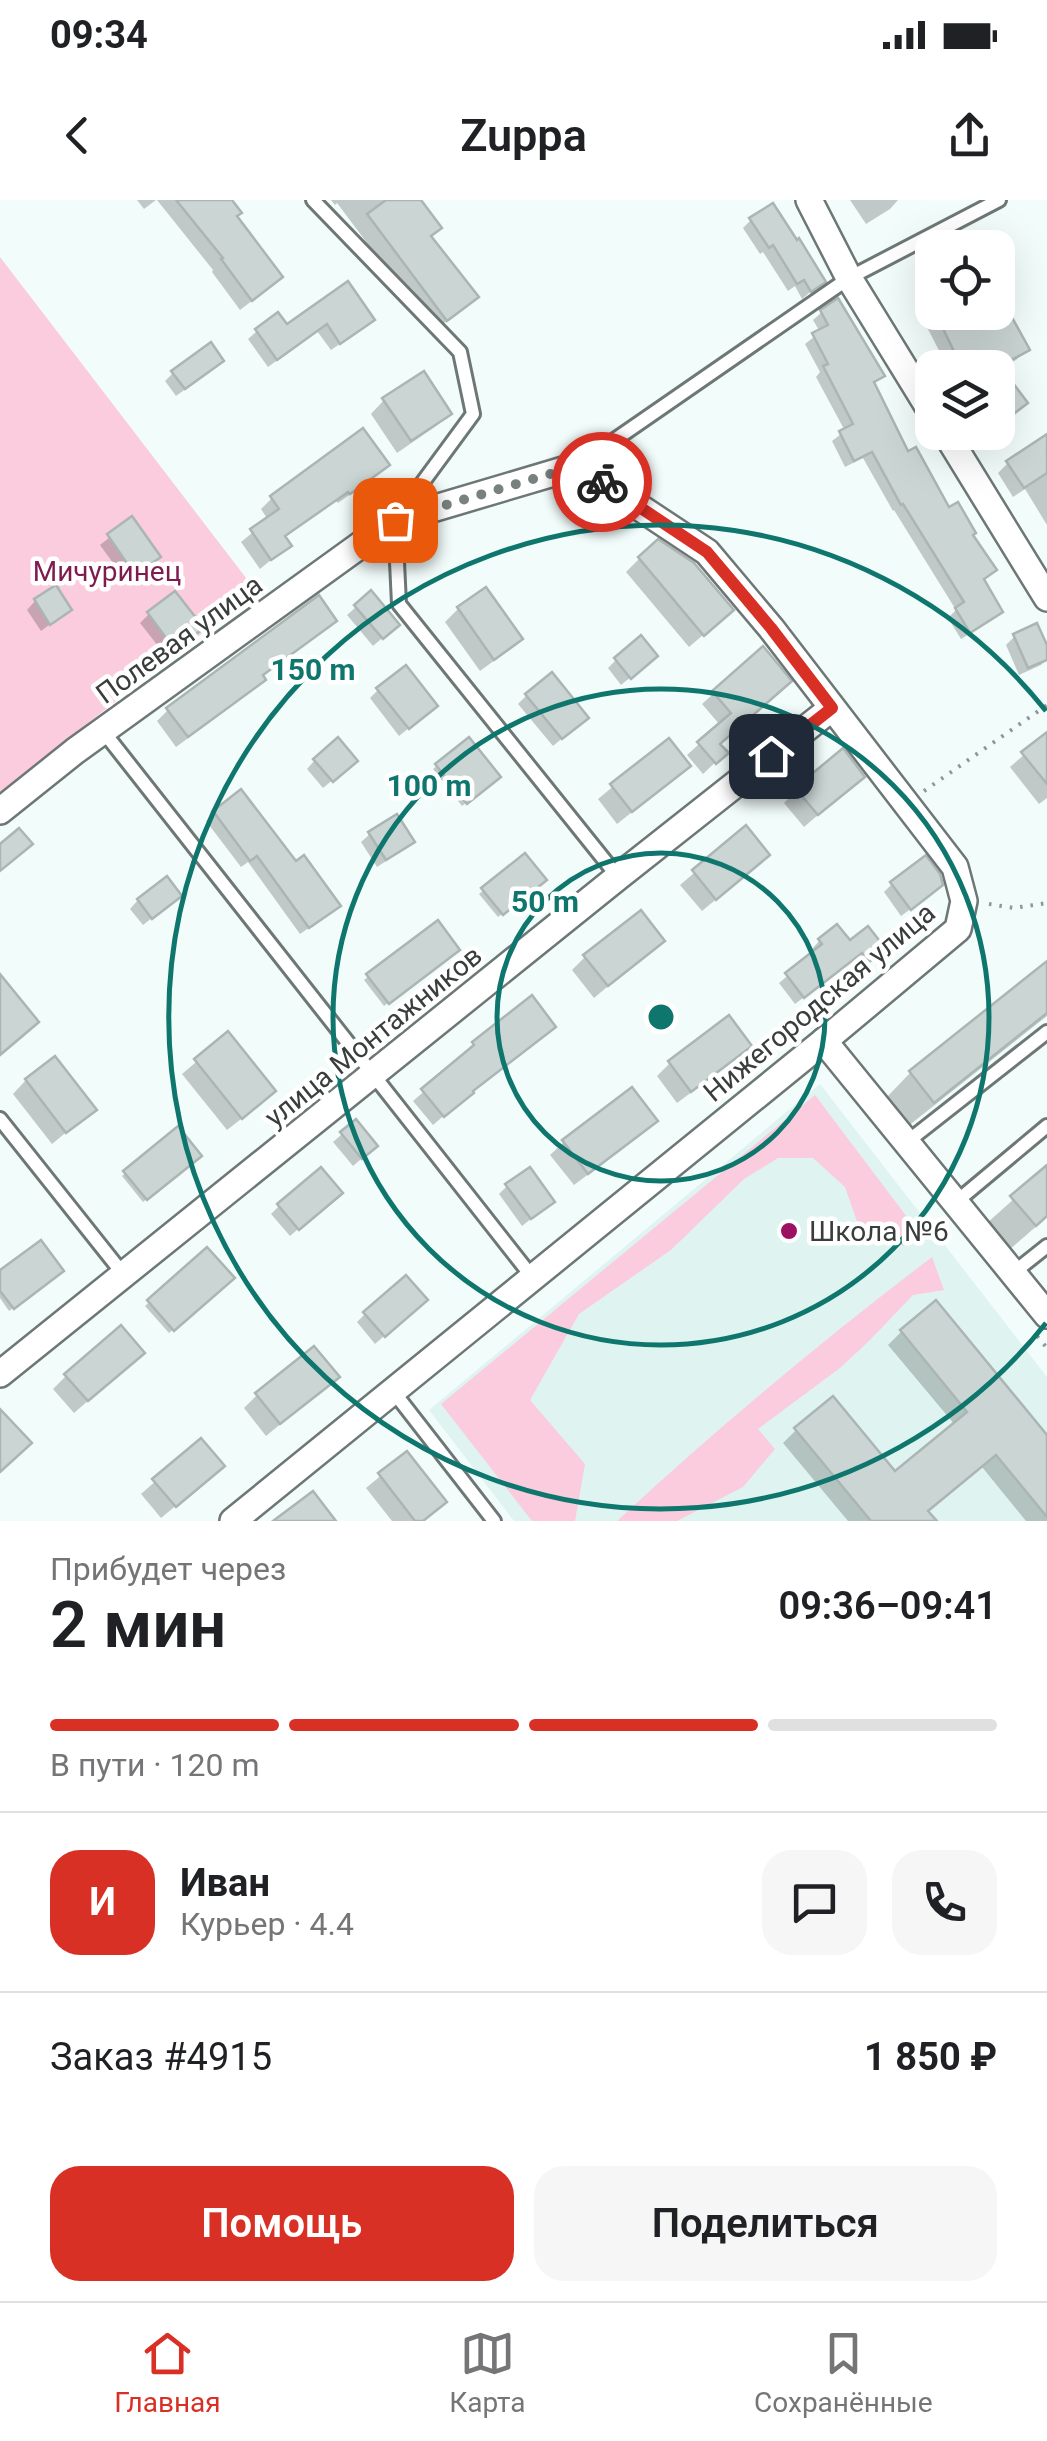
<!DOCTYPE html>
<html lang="ru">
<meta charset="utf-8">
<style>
:root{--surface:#fff;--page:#f6f6f6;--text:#202124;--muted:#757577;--line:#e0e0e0;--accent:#d93025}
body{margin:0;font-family:Roboto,sans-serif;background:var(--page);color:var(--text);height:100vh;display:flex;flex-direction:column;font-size:38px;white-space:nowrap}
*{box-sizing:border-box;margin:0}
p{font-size:32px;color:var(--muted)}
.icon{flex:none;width:55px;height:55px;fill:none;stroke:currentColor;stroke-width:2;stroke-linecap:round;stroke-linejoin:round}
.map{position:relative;height:1321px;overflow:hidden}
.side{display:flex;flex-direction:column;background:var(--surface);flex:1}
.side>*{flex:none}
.buttons{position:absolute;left:915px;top:30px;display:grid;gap:20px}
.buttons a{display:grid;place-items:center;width:100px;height:100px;border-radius:20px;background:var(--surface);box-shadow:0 10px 40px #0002;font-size:50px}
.pin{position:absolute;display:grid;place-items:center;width:85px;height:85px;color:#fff;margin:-42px;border-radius:20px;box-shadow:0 5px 15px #0006}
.courier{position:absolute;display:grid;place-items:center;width:100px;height:100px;margin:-50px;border:8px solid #d93025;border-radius:50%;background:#fff;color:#222;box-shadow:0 2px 12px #0007}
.overview em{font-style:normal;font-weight:600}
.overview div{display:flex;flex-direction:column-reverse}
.overview{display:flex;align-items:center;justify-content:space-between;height:170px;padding:0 50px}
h1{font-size:65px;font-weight:600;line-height:75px}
.bar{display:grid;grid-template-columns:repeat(4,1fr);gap:15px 10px;align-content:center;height:120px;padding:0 50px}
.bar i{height:12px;border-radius:8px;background:var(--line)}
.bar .on{background:var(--accent)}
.bar p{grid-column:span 4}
.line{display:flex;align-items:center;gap:25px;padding:0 50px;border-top:2px solid var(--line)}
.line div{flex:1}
.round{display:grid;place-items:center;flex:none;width:105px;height:105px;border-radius:30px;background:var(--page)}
.cta{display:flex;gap:20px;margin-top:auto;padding:20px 50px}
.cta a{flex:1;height:115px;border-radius:30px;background:var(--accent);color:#fff;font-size:40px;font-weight:600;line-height:115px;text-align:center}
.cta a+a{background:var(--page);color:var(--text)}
.status{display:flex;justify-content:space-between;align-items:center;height:70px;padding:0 50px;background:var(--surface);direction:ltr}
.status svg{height:28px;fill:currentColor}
header{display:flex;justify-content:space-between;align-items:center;height:130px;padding:0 50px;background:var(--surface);font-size:45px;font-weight:600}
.tabs{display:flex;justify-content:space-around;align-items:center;height:140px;border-top:2px solid var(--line);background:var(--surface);font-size:28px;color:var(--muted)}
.tabs a{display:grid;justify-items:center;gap:5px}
.tabs .on{color:var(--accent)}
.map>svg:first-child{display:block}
</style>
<div class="status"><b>09:34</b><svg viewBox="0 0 49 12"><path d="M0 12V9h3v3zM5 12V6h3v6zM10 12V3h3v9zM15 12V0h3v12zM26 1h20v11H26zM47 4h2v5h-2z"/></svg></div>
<header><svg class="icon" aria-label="back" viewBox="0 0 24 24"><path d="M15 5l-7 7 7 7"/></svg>Zuppa<svg class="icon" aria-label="share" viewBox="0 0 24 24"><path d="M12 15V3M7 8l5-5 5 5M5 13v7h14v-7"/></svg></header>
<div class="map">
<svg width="1047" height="1321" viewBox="0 0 1047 1321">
<rect width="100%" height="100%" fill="#f1fcfb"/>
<!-- built -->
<path fill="#dff4f0" d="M 820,884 L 1047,1177 L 1047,1321 L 514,1321 L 429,1210 Z"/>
<!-- green -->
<g fill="#faccde">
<path d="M 0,57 L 256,391 L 0,592 Z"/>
<path d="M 815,895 L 916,1029 L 904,1046 L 859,1027 L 845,987 L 813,958 L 778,958 L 744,979 L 671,1050 L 579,1114 L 530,1200 L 585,1264 L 575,1321 L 532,1321 L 441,1204 Z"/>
<path d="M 932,1057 L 944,1090 L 913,1095 L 870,1140 L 840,1168 L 758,1229 L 775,1249 L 743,1287 L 677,1321 L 617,1321 C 717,1228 823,1140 932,1057 Z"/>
</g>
<!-- shadow -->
<g fill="#0003">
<path d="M 137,0 L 156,0 L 144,9 Z"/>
<path d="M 157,0 L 229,0 L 269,88 L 240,110 L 212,72 L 213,70 Z"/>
<path d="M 331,0 L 419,0 L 429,37 L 475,97 L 434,132 L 337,3 L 335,5 Z"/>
<path d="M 850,0 L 898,0 L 890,9 L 866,24 Z"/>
<path d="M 751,20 L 823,81 L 802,99 L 795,86 L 788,91 L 763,52 L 760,54 L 743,28 Z"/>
<path d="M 348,85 L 363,128 L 331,150 L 317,131 L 268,167 L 248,139 L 257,131 L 286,128 Z"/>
<path d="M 932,90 L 932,112 L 982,112 L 1027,149 L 1016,160 L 1000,169 L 1025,203 L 998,226 L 998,168 L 948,168 L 915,104 Z"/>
<path d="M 822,112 L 882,176 L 873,185 L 907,255 L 949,311 L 970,335 L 994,370 L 982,381 L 1000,412 L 992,420 L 961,439 L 948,418 L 956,410 L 894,310 L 893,311 L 863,258 L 845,267 L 832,241 L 845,231 L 816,177 L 820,172 L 805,144 L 820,132 L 813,120 Z"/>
<path d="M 213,169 L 176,196 L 165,181 L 173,173 Z"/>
<path d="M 384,200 L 449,213 L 436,226 L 397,253 L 371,214 Z"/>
<path d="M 1047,237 L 1047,325 L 1025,289 L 1013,297 L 998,273 L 1008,263 Z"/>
<path d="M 387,265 L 376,276 L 338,303 L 336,301 L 283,338 L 288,346 L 260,369 L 241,342 L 268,320 L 261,309 L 272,298 Z"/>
<path d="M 132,320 L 150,365 L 126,381 L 100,345 Z"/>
<path d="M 639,359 L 717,423 L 689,447 L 626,372 Z"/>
<path d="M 485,390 L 520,439 L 506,452 L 480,471 L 445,422 L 458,409 Z"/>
<path d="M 35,401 L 69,410 L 41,431 L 27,410 Z"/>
<path d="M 356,407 L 388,433 L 373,446 L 347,415 Z"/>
<path d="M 149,414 L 192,436 L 166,456 L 140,423 Z"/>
<path d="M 334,420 L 322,432 L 261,477 L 263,479 L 252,491 L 176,547 L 157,521 L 168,510 Z"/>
<path d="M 1036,427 L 1047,451 L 1047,459 L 1041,465 L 1019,475 L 1006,445 L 1014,437 Z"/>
<path d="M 762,450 L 718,544 L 725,553 L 703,574 L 687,555 L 720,525 L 702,504 Z"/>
<path d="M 616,460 L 647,464 L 621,485 L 608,468 Z"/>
<path d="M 378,490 L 426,514 L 399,536 L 370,498 Z"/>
<path d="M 527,495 L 577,526 L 553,546 L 518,504 Z"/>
<path d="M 1047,535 L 1047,598 L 1039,604 L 1010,567 Z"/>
<path d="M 469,540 L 498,577 L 462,606 L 433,569 Z"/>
<path d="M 668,541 L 675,578 L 617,624 L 598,599 Z"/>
<path d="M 315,560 L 346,569 L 323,588 L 307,569 Z"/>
<path d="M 848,589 L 804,627 L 784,603 L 797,590 Z"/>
<path d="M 241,593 L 329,714 L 300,734 L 248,662 L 241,667 L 206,621 Z"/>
<path d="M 746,629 L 754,668 L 702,711 L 680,685 Z"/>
<path d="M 370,634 L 411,642 L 403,650 L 377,667 L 361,642 Z"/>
<path d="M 524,657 L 543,680 L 498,717 L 479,694 Z"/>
<path d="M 892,684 L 931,694 L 901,716 L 884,692 Z"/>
<path d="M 138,700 L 170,704 L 143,725 L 130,709 Z"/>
<path d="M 438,724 L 454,753 L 384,806 L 364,780 Z"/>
<path d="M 820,740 L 849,743 L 874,757 L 860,769 L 853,760 L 795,804 L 779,783 L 815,753 L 812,749 Z"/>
<path d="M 662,741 L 594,798 L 572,770 L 585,757 Z"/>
<path d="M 1047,764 L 1047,816 L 907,927 L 885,899 L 910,873 Z"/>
<path d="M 531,799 L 471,892 L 433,925 L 413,901 L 465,856 L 463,854 L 473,844 Z"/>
<path d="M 228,835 L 260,904 L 227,930 L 182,874 Z"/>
<path d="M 749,846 L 736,859 L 677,903 L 657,876 L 670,863 Z"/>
<path d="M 26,880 L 93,910 L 52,944 L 13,894 Z"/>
<path d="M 655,921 L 642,934 L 574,985 L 550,955 L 564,942 Z"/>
<path d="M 356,922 L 367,954 L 353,966 L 333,942 Z"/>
<path d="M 178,930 L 199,956 L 143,1002 L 122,976 Z"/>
<path d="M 1047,969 L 1047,1017 L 1009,1050 L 986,1024 Z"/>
<path d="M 507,986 L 552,1002 L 522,1026 L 499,994 Z"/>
<path d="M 331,1001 L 290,1036 L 271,1014 L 279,1006 Z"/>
<path d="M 207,1050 L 232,1078 L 169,1133 L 145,1106 Z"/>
<path d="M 0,1073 L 58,1075 L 9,1111 L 0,1098 Z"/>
<path d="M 416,1108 L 375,1144 L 357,1122 L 365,1114 Z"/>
<path d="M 901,1132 L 1047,1239 L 1047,1321 L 1026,1321 L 982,1267 L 926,1312 L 933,1321 L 848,1321 L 783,1243 L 796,1230 L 895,1275 L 955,1225 L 888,1145 Z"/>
<path d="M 128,1166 L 74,1213 L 53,1189 L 66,1176 Z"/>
<path d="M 323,1189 L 266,1236 L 244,1208 L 257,1195 Z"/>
<path d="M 201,1241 L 208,1279 L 161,1318 L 141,1294 Z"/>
<path d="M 407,1254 L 423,1321 L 392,1321 L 366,1288 Z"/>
</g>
<!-- building -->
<g fill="#cbd6d4" stroke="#abb5b4" stroke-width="2.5">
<path d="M 176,0 L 232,0 L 242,13 L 237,16 L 283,77 L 252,101 L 221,59 L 223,58 Z"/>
<path d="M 386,0 L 421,0 L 442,28 L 431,36 L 479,97 L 447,121 L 367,14 Z"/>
<path d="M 773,3 L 797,40 L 799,38 L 826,82 L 811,92 L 804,80 L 797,84 L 773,45 L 769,48 L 749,18 Z"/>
<path d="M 348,81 L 375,120 L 340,144 L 327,124 L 277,160 L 255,129 L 278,112 L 287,124 Z"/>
<path d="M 838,98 L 885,176 L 874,182 L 908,251 L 916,247 L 949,307 L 958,302 L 976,333 L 973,335 L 997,370 L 984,379 L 1003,412 L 970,433 L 955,408 L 964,402 L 903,304 L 901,305 L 872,252 L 854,261 L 839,231 L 853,224 L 823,166 L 828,164 L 812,133 L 828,125 L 820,110 Z"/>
<path d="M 935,112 L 1009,112 L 1030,150 L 1000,166 L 1028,203 L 998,226 L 998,167 L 962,168 Z"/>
<path d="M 211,142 L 224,161 L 185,189 L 171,171 Z"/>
<path d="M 424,171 L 452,214 L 411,241 L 382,198 Z"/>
<path d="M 363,228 L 390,265 L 350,294 L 348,292 L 285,336 L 292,346 L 271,360 L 250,329 L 279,309 L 270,296 Z"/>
<path d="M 1047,234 L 1047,273 L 1024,288 L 1006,261 Z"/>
<path d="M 132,316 L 161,357 L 135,375 L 107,334 Z"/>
<path d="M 658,339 L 694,363 L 734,410 L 704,436 L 638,357 Z"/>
<path d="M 56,385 L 72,410 L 50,425 L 34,399 Z"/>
<path d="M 486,387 L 523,439 L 494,460 L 457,407 Z"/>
<path d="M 371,390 L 400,425 L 383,439 L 354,405 Z"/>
<path d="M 175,391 L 204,428 L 175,450 L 147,412 Z"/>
<path d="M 319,395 L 337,421 L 263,475 L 266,480 L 188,537 L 166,508 Z"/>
<path d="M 1037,423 L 1047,445 L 1047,460 L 1028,468 L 1013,434 Z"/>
<path d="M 641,435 L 658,456 L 631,479 L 614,458 Z"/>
<path d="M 763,446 L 792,481 L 720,544 L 729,553 L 716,564 L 697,542 L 731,513 L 712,491 Z"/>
<path d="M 406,465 L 438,506 L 409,529 L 376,488 Z"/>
<path d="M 552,472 L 589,518 L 562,539 L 525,494 Z"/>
<path d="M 1047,532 L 1047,584 L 1021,552 Z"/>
<path d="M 338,537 L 358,561 L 333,582 L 313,559 Z"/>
<path d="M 469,537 L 501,577 L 467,604 L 435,564 Z"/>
<path d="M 669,538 L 691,566 L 632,612 L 610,584 Z"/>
<path d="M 843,548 L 865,577 L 818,615 L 795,588 Z"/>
<path d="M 241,589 L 296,661 L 304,655 L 341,706 L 309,728 L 257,656 L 250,661 L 213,611 Z"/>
<path d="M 397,614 L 415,642 L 386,660 L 368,632 Z"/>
<path d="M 746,625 L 770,655 L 716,700 L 692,670 Z"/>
<path d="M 19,628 L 33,644 L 0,671 L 0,644 Z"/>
<path d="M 525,653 L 547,680 L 503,715 L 481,688 Z"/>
<path d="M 926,655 L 940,674 L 943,685 L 911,710 L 890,682 Z"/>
<path d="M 167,676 L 182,696 L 152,719 L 137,699 Z"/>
<path d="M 641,710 L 665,741 L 608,786 L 583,755 Z"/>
<path d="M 438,720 L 460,750 L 389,804 L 366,774 Z"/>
<path d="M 837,724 L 850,740 L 868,726 L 886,749 L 869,762 L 862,753 L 804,798 L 785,773 L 822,744 L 818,739 Z"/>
<path d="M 1047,761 L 1047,813 L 934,903 L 909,871 Z"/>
<path d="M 0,774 L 39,822 L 0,855 Z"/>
<path d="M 532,795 L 556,827 L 473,891 L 474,893 L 444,917 L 421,889 L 474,845 L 472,842 Z"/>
<path d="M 729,815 L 752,846 L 691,892 L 668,861 Z"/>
<path d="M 228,831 L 276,891 L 242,919 L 194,859 Z"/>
<path d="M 55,856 L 97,910 L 66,933 L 25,879 Z"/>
<path d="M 632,887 L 658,921 L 588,974 L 562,940 Z"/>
<path d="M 356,919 L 378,946 L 362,959 L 340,932 Z"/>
<path d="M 178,926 L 202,956 L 147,1000 L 123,971 Z"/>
<path d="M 1047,965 L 1047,1016 L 1036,1026 L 1010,996 Z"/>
<path d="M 321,967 L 343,993 L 299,1030 L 277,1004 Z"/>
<path d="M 530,967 L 555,1002 L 531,1019 L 505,984 Z"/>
<path d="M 41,1040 L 64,1071 L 14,1109 L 0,1091 L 0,1070 Z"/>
<path d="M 207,1047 L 235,1078 L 174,1131 L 147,1100 Z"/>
<path d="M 406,1075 L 428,1100 L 385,1137 L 363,1112 Z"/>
<path d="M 936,1100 L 1047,1235 L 1047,1317 L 996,1255 L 928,1311 L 937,1321 L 871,1321 L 794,1228 L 833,1196 L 895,1271 L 967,1212 L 900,1130 Z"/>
<path d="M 121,1125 L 145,1153 L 88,1201 L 64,1174 Z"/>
<path d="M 314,1146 L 340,1177 L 280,1224 L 255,1193 Z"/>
<path d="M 0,1209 L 32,1243 L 0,1272 Z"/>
<path d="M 201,1238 L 225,1266 L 176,1307 L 152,1279 Z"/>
<path d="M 407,1251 L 447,1302 L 423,1321 L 415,1321 L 378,1273 Z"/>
<path d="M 313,1291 L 336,1321 L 273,1321 Z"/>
</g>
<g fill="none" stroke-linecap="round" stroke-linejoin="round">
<!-- lane casing -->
<g stroke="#6d7775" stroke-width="18">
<g id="lane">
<path d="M 313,0 L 460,152 L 473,214 L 395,320 L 399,404 L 618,677"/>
<path d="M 577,266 L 849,78 L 999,0"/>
<path d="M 103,531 L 533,1078"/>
<path d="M 0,919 L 124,1075"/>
<path d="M 907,942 L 1047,832"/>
<path d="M 956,1002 L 1047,926"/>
<path d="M 1013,1073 L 1047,1046"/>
<path d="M 393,1191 L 494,1321"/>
</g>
</g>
<!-- street casing -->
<g stroke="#6d7775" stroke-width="30">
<g id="street">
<path d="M 809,0 L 849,78 L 932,213"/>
<path d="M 945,232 L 1047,398"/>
<path d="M 0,611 L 75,551 L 395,320 L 577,266 L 707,352 L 771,428 L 955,667 L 964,701 L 958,729 L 824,841 L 233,1321"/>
<path d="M 824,841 L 1047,1115"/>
<path d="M 0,1174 L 618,677 L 832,508"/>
</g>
</g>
<!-- path -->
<g stroke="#8f9796" stroke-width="4" stroke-dasharray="2.5 8" stroke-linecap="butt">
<path d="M 924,591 L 1047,505"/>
<path d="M 989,704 L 1014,708 L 1047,703"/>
<path d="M 1037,1136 L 1047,1148"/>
</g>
<!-- lane -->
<use href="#lane" stroke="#fff" stroke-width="12"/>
<!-- street -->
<use href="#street" stroke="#fff" stroke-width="25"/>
</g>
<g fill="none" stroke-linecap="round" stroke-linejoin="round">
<!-- done -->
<path stroke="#798080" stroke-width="10" stroke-dasharray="0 18" d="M 395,320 L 577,266 L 602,282"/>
<!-- route -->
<path stroke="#d93025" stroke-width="12" d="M 602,282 L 707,352 L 771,428 L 832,508 L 771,556"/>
</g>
<!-- distance rings -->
<g fill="none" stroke="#0f766e" stroke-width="5">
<circle cx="661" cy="817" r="164"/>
<circle cx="661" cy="817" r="328"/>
<path d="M1046 1123A492 492 0 1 1 1046 511"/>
</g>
<!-- markers -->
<circle fill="#9c1161" stroke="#fff" stroke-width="4" cx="789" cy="1031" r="10"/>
<g text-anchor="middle" stroke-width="9" stroke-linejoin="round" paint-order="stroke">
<!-- park labels -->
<g font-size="28" fill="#7e1c50" stroke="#fff">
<text x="107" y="381">Мичуринец</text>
</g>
<!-- street labels -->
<g font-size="28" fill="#393e3d" stroke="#fff">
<text transform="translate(179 439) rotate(-36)" y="10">Полевая улица</text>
<text transform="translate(819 802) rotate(-40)" y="10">Нижегородская улица</text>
<text transform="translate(373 836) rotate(-39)" y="10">улица Монтажников</text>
</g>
<!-- poi labels -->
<g font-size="28" fill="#393e3d" stroke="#fff" text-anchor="start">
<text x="809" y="1041">Школа №6</text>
</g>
</g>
<circle cx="661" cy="817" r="15" fill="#0f766e" stroke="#fff" stroke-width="5"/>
<g font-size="30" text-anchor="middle" font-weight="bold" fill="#0f766e" stroke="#fff" stroke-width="9" stroke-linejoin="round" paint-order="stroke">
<text x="313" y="480">150 m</text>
<text x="429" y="596">100 m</text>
<text x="545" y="712">50 m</text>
</g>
</svg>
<div class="buttons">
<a><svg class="icon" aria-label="locate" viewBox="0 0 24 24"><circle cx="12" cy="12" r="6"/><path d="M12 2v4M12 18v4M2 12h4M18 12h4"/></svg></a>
<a><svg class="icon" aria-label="layers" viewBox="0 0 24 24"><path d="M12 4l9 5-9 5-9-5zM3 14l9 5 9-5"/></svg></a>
</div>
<div class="pin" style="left:395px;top:320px;background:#ea580c"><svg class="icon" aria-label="bag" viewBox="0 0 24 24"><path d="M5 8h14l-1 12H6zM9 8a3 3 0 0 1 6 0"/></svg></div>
<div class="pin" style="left:771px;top:556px;background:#1f2937"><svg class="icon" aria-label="home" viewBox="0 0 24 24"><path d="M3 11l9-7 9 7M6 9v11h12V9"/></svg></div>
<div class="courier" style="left:602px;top:282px"><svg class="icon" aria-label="bike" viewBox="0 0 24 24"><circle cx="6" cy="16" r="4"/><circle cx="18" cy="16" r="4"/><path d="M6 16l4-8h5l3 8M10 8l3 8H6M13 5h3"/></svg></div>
</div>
<section class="side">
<div class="overview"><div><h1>2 мин</h1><p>Прибудет через</p></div><em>09:36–09:41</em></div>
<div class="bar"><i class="on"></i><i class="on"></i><i class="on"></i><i></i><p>В пути · 120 m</p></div>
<div class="line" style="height:180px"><b class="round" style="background:var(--accent);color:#fff">И</b><div><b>Иван</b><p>Курьер · 4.4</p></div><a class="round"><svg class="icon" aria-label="chat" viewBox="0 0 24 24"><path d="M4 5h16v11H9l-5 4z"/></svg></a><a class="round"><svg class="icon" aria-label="phone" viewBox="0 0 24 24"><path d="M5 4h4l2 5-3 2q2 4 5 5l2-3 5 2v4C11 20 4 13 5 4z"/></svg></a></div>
<div class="line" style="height:130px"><div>Заказ #4915</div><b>1 850 ₽</b></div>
<div class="cta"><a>Помощь</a><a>Поделиться</a></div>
</section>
<nav class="tabs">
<a class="on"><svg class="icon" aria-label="home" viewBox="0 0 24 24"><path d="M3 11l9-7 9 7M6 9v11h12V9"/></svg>Главная</a>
<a><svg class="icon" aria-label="map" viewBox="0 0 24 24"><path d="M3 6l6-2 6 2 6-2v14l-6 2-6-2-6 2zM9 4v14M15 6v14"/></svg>Карта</a>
<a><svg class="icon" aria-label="saved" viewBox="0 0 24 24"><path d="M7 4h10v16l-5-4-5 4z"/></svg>Сохранённые</a>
</nav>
